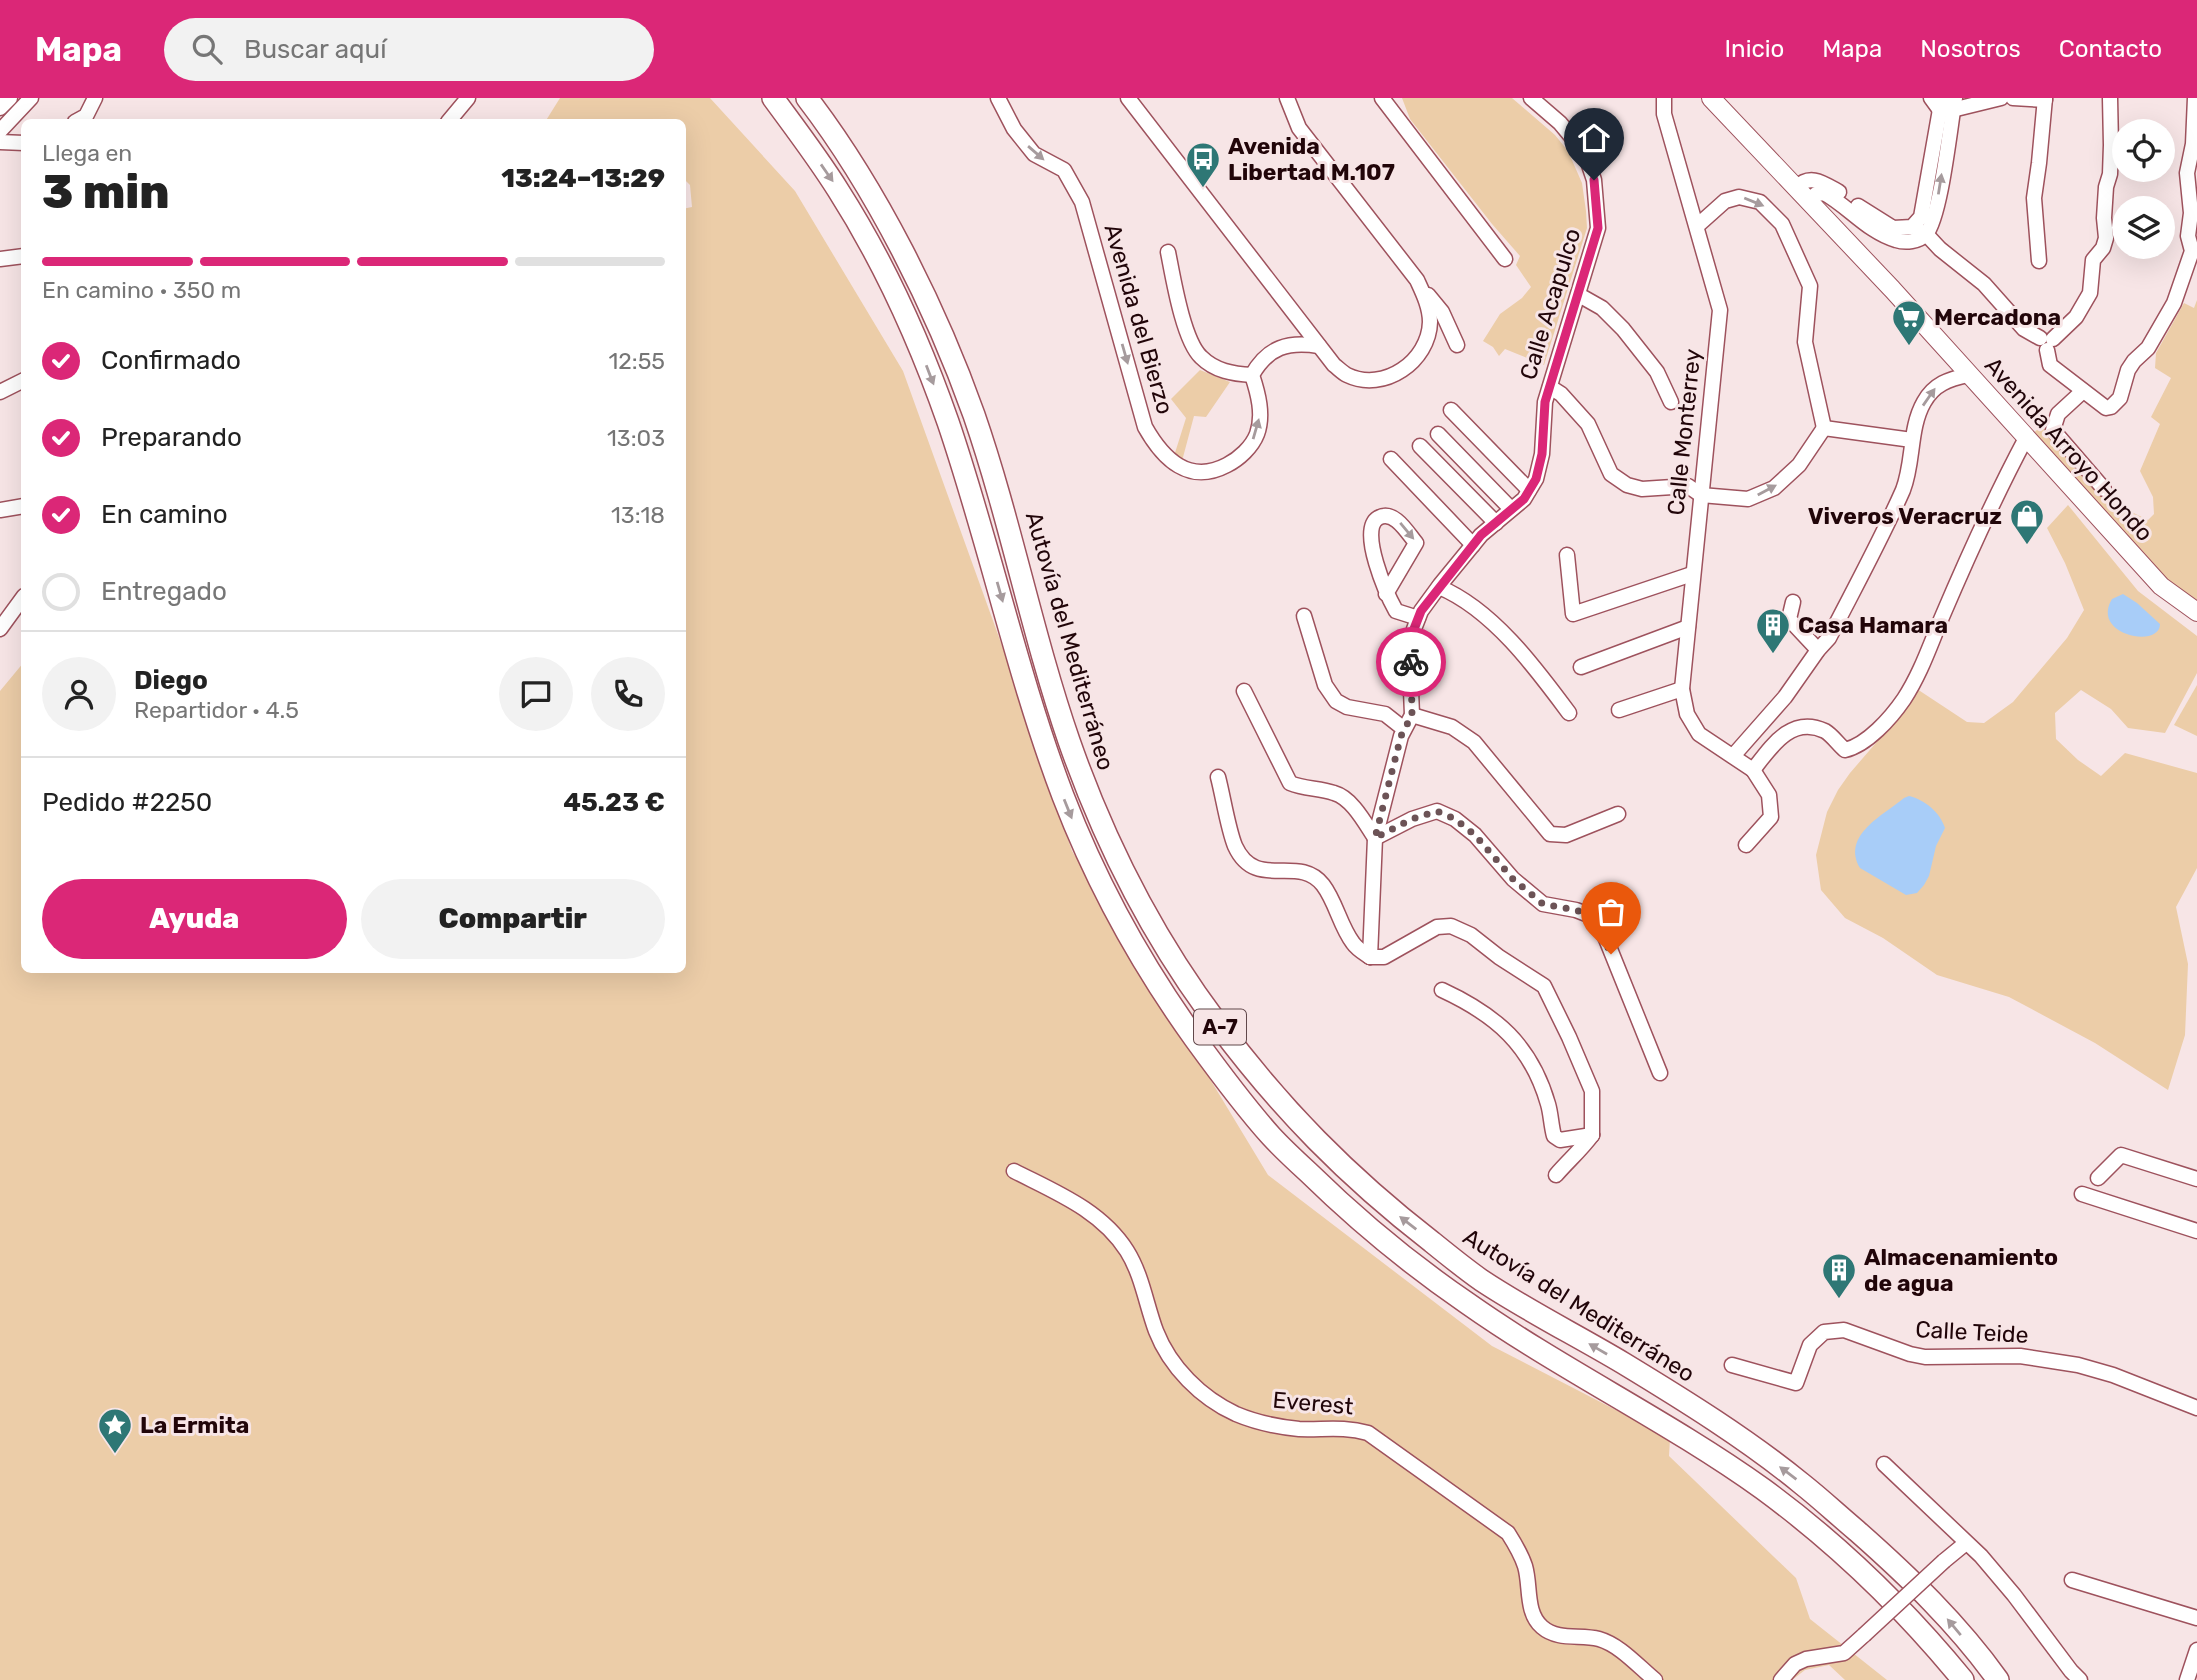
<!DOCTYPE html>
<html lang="es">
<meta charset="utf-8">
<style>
:root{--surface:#fff;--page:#f2f2f2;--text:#222;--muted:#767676;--line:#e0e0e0;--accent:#db2777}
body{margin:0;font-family:Rubik,sans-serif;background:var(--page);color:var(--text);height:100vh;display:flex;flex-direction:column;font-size:26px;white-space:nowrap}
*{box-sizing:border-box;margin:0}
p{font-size:23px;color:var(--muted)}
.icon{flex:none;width:38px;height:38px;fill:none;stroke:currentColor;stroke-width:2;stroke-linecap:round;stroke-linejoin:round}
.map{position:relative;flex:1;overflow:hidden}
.panel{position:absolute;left:21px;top:21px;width:665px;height:854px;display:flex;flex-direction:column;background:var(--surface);border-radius:10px;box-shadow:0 7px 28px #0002}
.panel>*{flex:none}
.tools{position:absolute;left:2112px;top:21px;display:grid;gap:14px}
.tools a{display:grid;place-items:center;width:63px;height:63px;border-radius:50%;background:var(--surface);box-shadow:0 7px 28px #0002;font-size:35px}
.pin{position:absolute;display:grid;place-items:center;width:60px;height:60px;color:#fff;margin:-72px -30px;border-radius:50% 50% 50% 0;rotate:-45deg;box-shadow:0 0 7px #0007}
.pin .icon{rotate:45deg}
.courier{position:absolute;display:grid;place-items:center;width:70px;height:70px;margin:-35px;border:5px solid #db2777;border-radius:50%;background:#fff;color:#222;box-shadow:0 2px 9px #0007}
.headline em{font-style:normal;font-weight:800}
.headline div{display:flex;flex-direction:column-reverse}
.headline{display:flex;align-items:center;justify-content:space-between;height:119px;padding:0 21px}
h1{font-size:46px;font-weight:800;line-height:52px}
.bar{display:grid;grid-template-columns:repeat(4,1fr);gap:10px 7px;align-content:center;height:84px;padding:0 21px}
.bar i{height:9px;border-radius:5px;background:var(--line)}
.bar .selected{background:var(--accent)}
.bar p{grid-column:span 4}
.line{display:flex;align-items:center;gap:18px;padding:0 21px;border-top:2px solid var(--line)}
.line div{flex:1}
.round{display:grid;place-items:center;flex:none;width:74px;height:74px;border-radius:37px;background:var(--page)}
ol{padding:0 21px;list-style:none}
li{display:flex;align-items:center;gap:21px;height:77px}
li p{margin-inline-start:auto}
li .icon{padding:7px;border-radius:50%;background:var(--accent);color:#fff;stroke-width:4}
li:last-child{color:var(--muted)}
li i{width:38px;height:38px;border:4px solid var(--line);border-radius:50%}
.primary-button{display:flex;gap:14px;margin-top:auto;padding:14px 21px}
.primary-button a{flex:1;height:80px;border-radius:42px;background:var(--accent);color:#fff;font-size:28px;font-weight:800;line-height:80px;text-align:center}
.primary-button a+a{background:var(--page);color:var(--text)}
header{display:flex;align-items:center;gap:42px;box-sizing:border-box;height:98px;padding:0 35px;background:var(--accent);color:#fff}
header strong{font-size:33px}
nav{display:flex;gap:38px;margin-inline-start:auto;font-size:24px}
.search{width:490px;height:63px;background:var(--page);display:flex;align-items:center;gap:18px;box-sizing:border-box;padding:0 24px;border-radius:38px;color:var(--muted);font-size:26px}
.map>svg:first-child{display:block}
</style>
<header>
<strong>Mapa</strong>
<div class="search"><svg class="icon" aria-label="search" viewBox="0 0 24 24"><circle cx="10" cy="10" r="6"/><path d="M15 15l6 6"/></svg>Buscar aquí</div>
<nav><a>Inicio</a><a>Mapa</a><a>Nosotros</a><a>Contacto</a></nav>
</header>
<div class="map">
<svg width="2197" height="1582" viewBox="0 0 2197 1582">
<rect width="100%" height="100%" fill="#f7e5e6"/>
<!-- green -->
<g fill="#eccda8">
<path d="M 560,0 L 710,0 L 795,93 L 903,273 L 1005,556 L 1072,753 L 1268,1077 L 1492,1248 L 1670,1340 L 1669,1358 L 1796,1480 L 1810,1521 L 1887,1582 L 1845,1582 L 1829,1567 L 1805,1572 L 1792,1582 L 0,1582 L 0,593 L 24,564 L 24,872 L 682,872 L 682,111 L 692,109 L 690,87 L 683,80 L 682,24 L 545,24 Z"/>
<path d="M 1402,0 L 1512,0 L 1555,37 L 1568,53 L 1582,85 L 1586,113 L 1587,130 L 1544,267 L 1505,251 L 1499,258 L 1493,249 L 1483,243 L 1500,216 L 1522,200 L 1531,189 L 1516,167 L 1520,158 L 1492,126 L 1410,21 Z"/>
<path d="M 2197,202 L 2197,506 L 2164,482 L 2032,336 L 2042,328 L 2111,404 L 2148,422 L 2154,416 L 2153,399 L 2140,373 L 2160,326 L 2151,319 L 2171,280 L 2155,270 L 2156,255 L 2184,205 L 2194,210 Z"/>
<path d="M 1200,272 L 1230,284 L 1206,319 L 1194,318 L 1182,363 L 1174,358 L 1186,320 L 1171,301 Z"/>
<path d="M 2068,407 L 2138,493 L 2197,538 L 2197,575 L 2165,635 L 2128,630 L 2111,611 L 2081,592 L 2055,615 L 2056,641 L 2078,662 L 2101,678 L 2125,655 L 2197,675 L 2197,770 L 2176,809 L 2188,866 L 2185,937 L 2168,992 L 2095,945 L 2009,899 L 1937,877 L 1883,840 L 1845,820 L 1821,792 L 1816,757 L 1827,714 L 1838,692 L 1850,675 L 1875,646 L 1917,591 L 1967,624 L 1984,625 L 2013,604 L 2067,540 L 2084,512 L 2065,465 L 2047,430 Z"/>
<path d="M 2197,587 L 2197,638 L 2174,627 Z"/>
</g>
<!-- water -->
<g fill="#a8cdf8">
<path d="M 2123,496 L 2137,505 L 2160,526 C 2160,551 2090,537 2112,501 Z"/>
<path d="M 1909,698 C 1925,702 1940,714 1945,730 L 1936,748 L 1929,778 L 1924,787 L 1917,795 L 1906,797 L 1860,770 C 1841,737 1884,717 1904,700 Z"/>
</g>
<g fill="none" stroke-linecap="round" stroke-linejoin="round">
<!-- minor casing -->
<g stroke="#9e525d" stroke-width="17">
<g id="minor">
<path d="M 998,0 L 1014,31 L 1034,56 L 1064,72 L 1082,104 L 1145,329 C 1163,361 1189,387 1227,367 C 1239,361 1252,349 1257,336 C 1264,317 1258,295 1252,277 C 1268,249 1288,243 1319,248"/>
<path d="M 1128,0 L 1334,267 C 1338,270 1343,275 1347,277 C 1384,295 1429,263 1430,224 C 1430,209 1423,195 1417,182 L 1299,30 L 1287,0"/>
<path d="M 1382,0 L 1505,161"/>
<path d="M 1664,0 L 1664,16 L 1720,212 L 1682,591 L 1687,616 L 1699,636 L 1753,672 C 1771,649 1791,617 1825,633 C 1832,637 1839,647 1845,652 C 1867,647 1891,620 1904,601 C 1921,575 1930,547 1942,519 C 1968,458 1995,398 2026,340"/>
<path d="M 1931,0 L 1939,11 L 1952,12 L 2001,0"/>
<path d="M 2013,0 L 2045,2"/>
<path d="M 0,10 L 10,0"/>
<path d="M 75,24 L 86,18 L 95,0"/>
<path d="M 448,24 L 468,0"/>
<path d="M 0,33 L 31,0"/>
<path d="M 0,44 L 24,45"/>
<path d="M 1796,90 C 1810,75 1823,85 1839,94"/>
<path d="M 1808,104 L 1816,96 L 1824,95 C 1848,108 1868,134 1896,142 C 1905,145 1919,144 1926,136 C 1941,118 1950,28 1955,0"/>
<path d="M 1858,108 L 1893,130 L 1912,129 L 1921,119 L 1942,0"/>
<path d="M 1697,128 L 1725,103 L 1739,99 L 1760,104 L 1782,126 L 1810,188 L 1805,244 L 1824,330"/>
<path d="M 1919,133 L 1926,136 L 1940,151 L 1984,186 L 2024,231 L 2040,240"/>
<path d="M 1168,154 C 1173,179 1183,242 1201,259 C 1215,273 1233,276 1252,277"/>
<path d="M 0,161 L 24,158"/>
<path d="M 2039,163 L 2034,100 L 2039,65 L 2045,0"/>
<path d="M 1428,197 L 1442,214 L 1457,247"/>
<path d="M 1579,197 L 1602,210 L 1623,231 L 1657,274 L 1671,304"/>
<path d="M 2053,241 L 2076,219 L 2090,195 L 2093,162 L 2103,150 L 2106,140 L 2104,120 L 2106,89 L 2110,76 L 2111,47 L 2110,0"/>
<path d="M 2047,252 L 2050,267 L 2106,310 L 2111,309 L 2120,300 L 2128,272 L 2134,263 L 2148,250 L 2174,205 L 2192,153 L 2188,138 L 2191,115 L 2187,75 L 2193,46 L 2195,0"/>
<path d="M 1550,289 L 1561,296 L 1588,326 L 1611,376 L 1627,387 L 1642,391 L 1688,388 L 1701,397 L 1748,401 L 1774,390 L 1799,367 L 1824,330 L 1912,342"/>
<path d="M 2083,293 L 2058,316 L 2053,332 L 2104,391"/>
<path d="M 0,294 L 24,282"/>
<path d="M 1451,312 L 1529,392"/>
<path d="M 1438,336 L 1511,411"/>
<path d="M 1420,348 L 1496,425"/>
<path d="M 1391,361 L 1473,447"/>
<path d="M 0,412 L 24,408"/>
<path d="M 1567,457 L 1573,516 L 1692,476"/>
<path d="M 1439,489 C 1492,511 1535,569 1569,615"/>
<path d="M 1386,496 L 1416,445 C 1407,434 1394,411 1378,420 C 1358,432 1387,497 1396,513 L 1418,520"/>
<path d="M 1793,504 L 1789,521 L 1818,552"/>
<path d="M 1304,518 L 1325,587 L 1336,603 L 1347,609 L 1385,616 L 1404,631"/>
<path d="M 0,531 L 24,498"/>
<path d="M 1581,569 L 1688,529"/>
<path d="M 1244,593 L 1290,685 C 1304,691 1319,690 1334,695 C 1352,700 1365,725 1375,740 L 1412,721 L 1437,713 L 1455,721 L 1475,737 L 1513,781 L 1543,806 L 1576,812 L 1594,819 L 1606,841 L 1660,975"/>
<path d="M 1619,612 L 1682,591"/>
<path d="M 1412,617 L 1452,629 L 1474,644 L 1550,736 L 1566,737 L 1618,716"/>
<path d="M 1733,658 L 1785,599 L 1818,552 L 1829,540 C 1854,491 1881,442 1903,392 C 1914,364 1909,330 1924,304 C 1934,286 1949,281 1968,277"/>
<path d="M 1218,679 C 1223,698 1228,731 1235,748 C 1256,794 1298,755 1323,787 C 1336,804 1340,828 1353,845 C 1357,851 1364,855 1370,859"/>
<path d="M 1746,747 L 1771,719 L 1769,697 L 1753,672"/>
<path d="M 1370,859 L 1375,740 L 1401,638 L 1412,617 L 1410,567 L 1414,531 L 1421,513 L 1440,487 L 1481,437 L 1524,401 L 1536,381 L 1542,356 L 1545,304 L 1598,130 L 1594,82 L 1585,55 L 1560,25 L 1531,0"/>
<path d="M 1370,859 L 1384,859 L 1437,829 L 1451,828 L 1471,837 L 1499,859 L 1544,888 L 1569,939 L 1592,993 L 1592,1037"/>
<path d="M 1442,892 C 1496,917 1531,947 1548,1006 C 1551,1016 1551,1027 1554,1038 L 1560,1042 L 1592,1037"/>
<path d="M 1014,1073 C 1055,1094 1101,1112 1127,1153 C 1142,1177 1146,1206 1156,1233 C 1170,1269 1201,1300 1236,1316 C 1255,1324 1278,1329 1299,1331 C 1323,1332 1343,1328 1368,1335 L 1508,1435 C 1515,1446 1521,1456 1525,1468 C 1531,1488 1525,1514 1542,1529 C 1558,1543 1580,1536 1599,1541 C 1620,1547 1638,1568 1655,1582"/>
<path d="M 1556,1077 C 1568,1063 1581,1052 1592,1037"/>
<path d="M 2098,1080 L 2121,1057 L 2197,1081"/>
<path d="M 2082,1096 L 2197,1133"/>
<path d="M 1732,1267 L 1796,1285 L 1810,1247 L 1824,1234 L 1844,1232 L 1910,1256 L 1925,1259 L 2020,1258 L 2078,1267 L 2113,1277 L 2197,1310"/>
<path d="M 1884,1366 L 1981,1458 L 2014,1497 L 2071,1573 L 2080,1582"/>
<path d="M 1944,1463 L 1966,1445"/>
<path d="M 2072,1482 L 2197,1520"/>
<path d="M 1781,1582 L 1795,1566 L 1806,1561 L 1844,1555 L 1864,1537"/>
<path d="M 2187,1582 L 2197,1552"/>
</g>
</g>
<!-- major casing -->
<g stroke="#9e525d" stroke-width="20">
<path id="major" d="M 1711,0 L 1892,191 L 2161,488 L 2197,514"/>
</g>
<!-- highway casing -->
<g stroke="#9e525d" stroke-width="24">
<g id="highway">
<path d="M 773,0 C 795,30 818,60 838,92 C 884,164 920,244 948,324 C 990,447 1017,577 1063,698 C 1096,784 1141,866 1195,941 C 1219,974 1244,1008 1271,1038 C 1283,1051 1296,1063 1308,1074 C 1357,1122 1410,1166 1467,1205 C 1562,1272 1668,1323 1763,1391 C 1838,1446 1904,1510 1963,1582"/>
<path d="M 807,0 C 876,90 936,210 974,317 C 1011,424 1032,536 1069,643 C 1104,743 1153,840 1217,925 C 1280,1010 1348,1079 1432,1144 C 1448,1157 1464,1170 1481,1182 C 1526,1212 1576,1237 1623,1265 C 1684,1302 1747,1341 1802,1386 C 1821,1401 1838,1417 1857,1433 C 1908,1478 1958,1526 1998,1582"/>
</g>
</g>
<!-- minor -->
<use href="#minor" stroke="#fff" stroke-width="14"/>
<!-- major -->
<use href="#major" stroke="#fff" stroke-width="18"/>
<!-- highway -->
<use href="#highway" stroke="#fff" stroke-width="21"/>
<!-- minor-bridge casing -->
<g stroke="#9e525d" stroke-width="17" stroke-linecap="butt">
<path id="minor-bridge" d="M 1864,1537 L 1944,1463"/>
</g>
<!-- minor-bridge -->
<use href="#minor-bridge" stroke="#fff" stroke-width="14"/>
</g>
<!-- one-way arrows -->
<defs><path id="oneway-solid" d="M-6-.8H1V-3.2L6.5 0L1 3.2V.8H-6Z" transform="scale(1.75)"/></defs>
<g fill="#a69b9d">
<use href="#oneway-solid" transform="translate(1036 55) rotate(41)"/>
<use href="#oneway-solid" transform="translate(827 75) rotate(55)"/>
<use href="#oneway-solid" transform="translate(1940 86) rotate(-81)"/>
<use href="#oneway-solid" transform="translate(1754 104) rotate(22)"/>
<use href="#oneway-solid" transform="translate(1125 256) rotate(74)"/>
<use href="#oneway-solid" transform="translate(930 277) rotate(69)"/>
<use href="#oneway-solid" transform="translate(1929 299) rotate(-55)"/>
<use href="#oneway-solid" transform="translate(1256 331) rotate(-74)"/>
<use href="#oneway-solid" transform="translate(1767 392) rotate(-28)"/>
<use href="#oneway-solid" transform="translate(1407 433) rotate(50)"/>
<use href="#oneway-solid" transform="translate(1000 494) rotate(74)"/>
<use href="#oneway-solid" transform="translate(1068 711) rotate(68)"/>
<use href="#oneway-solid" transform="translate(1408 1125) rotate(-142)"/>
<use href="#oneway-solid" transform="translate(1598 1251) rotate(-150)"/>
<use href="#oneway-solid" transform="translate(1788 1375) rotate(-143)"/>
<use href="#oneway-solid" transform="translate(1954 1529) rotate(-130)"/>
</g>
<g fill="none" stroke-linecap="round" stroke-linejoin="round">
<!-- done -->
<path stroke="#6c5356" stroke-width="7" stroke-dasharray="0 12.6" d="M 1411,564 L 1412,617 L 1401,638 L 1375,740 L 1412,721 L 1437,713 L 1455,721 L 1475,737 L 1513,781 L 1543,806 L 1576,812 L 1594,819 L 1611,856"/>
<!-- route -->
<path stroke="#db2777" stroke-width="9" d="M 1411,564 L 1414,531 L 1421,513 L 1481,437 L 1524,401 L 1536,381 L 1542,356 L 1545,304 L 1598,130 L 1594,82"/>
</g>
<!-- icons -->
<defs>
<g id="bus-pin" transform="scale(1.75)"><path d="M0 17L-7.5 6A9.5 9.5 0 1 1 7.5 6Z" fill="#2e7775" stroke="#f7e5e6"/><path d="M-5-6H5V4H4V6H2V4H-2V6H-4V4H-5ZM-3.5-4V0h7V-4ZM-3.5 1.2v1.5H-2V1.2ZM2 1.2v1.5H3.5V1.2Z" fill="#fff"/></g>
<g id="supermarket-pin" transform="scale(1.75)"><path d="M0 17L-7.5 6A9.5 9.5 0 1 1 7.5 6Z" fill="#2e7775" stroke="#f7e5e6"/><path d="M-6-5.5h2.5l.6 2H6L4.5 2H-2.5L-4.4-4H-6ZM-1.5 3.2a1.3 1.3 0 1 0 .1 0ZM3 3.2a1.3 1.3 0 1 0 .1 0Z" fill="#fff"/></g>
<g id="shop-pin" transform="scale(1.75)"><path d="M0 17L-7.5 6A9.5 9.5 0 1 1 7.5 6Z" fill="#2e7775" stroke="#f7e5e6"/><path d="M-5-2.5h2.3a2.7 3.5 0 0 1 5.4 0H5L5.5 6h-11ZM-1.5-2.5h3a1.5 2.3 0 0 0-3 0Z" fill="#fff"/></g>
<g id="building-pin" transform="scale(1.75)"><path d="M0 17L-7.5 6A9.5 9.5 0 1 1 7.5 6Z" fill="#2e7775" stroke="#f7e5e6"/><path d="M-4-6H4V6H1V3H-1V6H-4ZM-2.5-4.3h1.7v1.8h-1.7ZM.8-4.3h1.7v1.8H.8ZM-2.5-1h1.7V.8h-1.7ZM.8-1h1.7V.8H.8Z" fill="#fff"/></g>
<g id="sight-pin" transform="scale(1.75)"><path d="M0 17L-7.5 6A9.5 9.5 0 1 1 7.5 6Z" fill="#2e7775" stroke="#f7e5e6"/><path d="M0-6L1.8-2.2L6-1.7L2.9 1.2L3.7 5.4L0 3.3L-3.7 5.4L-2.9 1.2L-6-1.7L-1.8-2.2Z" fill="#fff"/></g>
</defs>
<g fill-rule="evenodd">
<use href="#bus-pin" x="1203" y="61"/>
<use href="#supermarket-pin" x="1909" y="219"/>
<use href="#shop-pin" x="2027" y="418"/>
<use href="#building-pin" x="1773" y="527"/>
<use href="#building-pin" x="1839" y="1172"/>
<use href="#sight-pin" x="115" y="1327"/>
</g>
<g text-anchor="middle" stroke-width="6" stroke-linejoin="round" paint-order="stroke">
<!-- shield labels -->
<rect fill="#f7e5e6" stroke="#61484b" stroke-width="2" x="1194" y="911.5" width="52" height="35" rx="5"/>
<g font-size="21" font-weight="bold" fill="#210509">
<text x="1220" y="936">A-7</text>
</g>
<!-- poi labels -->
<g font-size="23" font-weight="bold" fill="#210509" stroke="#f7e5e6" text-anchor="start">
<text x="1228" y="56">Avenida<tspan x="1228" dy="26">Libertad M.107</tspan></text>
<text x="1934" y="227">Mercadona</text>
<text x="2002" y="426" text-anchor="end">Viveros Veracruz</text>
<text x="1798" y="535">Casa Hamara</text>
<text x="1864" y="1167">Almacenamiento<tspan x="1864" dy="26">de agua</tspan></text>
<text x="140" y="1335">La Ermita</text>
</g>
<!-- street labels -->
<g font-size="23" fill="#210509" stroke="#f7e5e6">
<text transform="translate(1550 206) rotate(-73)" y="8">Calle Acapulco</text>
<text transform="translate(1139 221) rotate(74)" y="8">Avenida del Bierzo</text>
<text transform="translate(1684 334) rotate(-84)" y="8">Calle Monterrey</text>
<text transform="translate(2069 351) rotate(48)" y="8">Avenida Arroyo Hondo</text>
<text transform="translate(1070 543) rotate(74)" y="8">Autovía del Mediterráneo</text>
<text transform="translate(1579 1207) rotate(32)" y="8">Autovía del Mediterráneo</text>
<text transform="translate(1972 1234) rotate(3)" y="8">Calle Teide</text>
<text transform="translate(1313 1305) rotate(5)" y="8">Everest</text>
</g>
</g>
</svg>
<div class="tools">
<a><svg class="icon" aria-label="locate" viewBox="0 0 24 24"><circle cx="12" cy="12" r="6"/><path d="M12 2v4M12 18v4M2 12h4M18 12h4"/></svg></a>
<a><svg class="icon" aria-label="layers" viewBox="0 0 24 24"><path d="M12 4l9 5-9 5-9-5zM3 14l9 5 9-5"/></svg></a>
</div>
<div class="pin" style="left:1611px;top:856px;background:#ea580c"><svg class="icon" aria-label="bag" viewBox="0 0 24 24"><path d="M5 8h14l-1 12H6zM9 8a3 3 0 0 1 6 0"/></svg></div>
<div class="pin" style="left:1594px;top:82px;background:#1f2937"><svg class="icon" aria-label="home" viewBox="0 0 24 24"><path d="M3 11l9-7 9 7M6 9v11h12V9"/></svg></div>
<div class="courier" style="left:1411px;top:564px"><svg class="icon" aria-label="bike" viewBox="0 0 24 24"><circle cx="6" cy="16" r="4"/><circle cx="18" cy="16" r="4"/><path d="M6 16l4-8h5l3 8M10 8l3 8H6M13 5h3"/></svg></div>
<section class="panel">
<div class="headline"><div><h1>3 min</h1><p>Llega en</p></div><em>13:24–13:29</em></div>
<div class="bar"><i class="selected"></i><i class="selected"></i><i class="selected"></i><i></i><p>En camino · 350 m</p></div>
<ol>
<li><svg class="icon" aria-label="check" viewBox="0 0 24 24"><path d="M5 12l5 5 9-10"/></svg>Confirmado<p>12:55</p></li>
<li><svg class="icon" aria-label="check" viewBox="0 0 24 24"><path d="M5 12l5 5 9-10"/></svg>Preparando<p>13:03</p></li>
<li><svg class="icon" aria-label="check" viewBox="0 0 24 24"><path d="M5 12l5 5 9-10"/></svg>En camino<p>13:18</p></li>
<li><i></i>Entregado</li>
</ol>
<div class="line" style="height:126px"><a class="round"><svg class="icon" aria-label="person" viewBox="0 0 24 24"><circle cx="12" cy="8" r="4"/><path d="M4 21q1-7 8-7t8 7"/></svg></a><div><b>Diego</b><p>Repartidor · 4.5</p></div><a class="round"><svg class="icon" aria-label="chat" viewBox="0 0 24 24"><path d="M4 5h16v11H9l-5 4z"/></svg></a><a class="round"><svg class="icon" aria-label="phone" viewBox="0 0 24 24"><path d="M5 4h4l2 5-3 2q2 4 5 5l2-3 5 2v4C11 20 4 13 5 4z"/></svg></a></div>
<div class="line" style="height:91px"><div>Pedido #2250</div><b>45.23 €</b></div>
<div class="primary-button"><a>Ayuda</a><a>Compartir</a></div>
</section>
</div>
